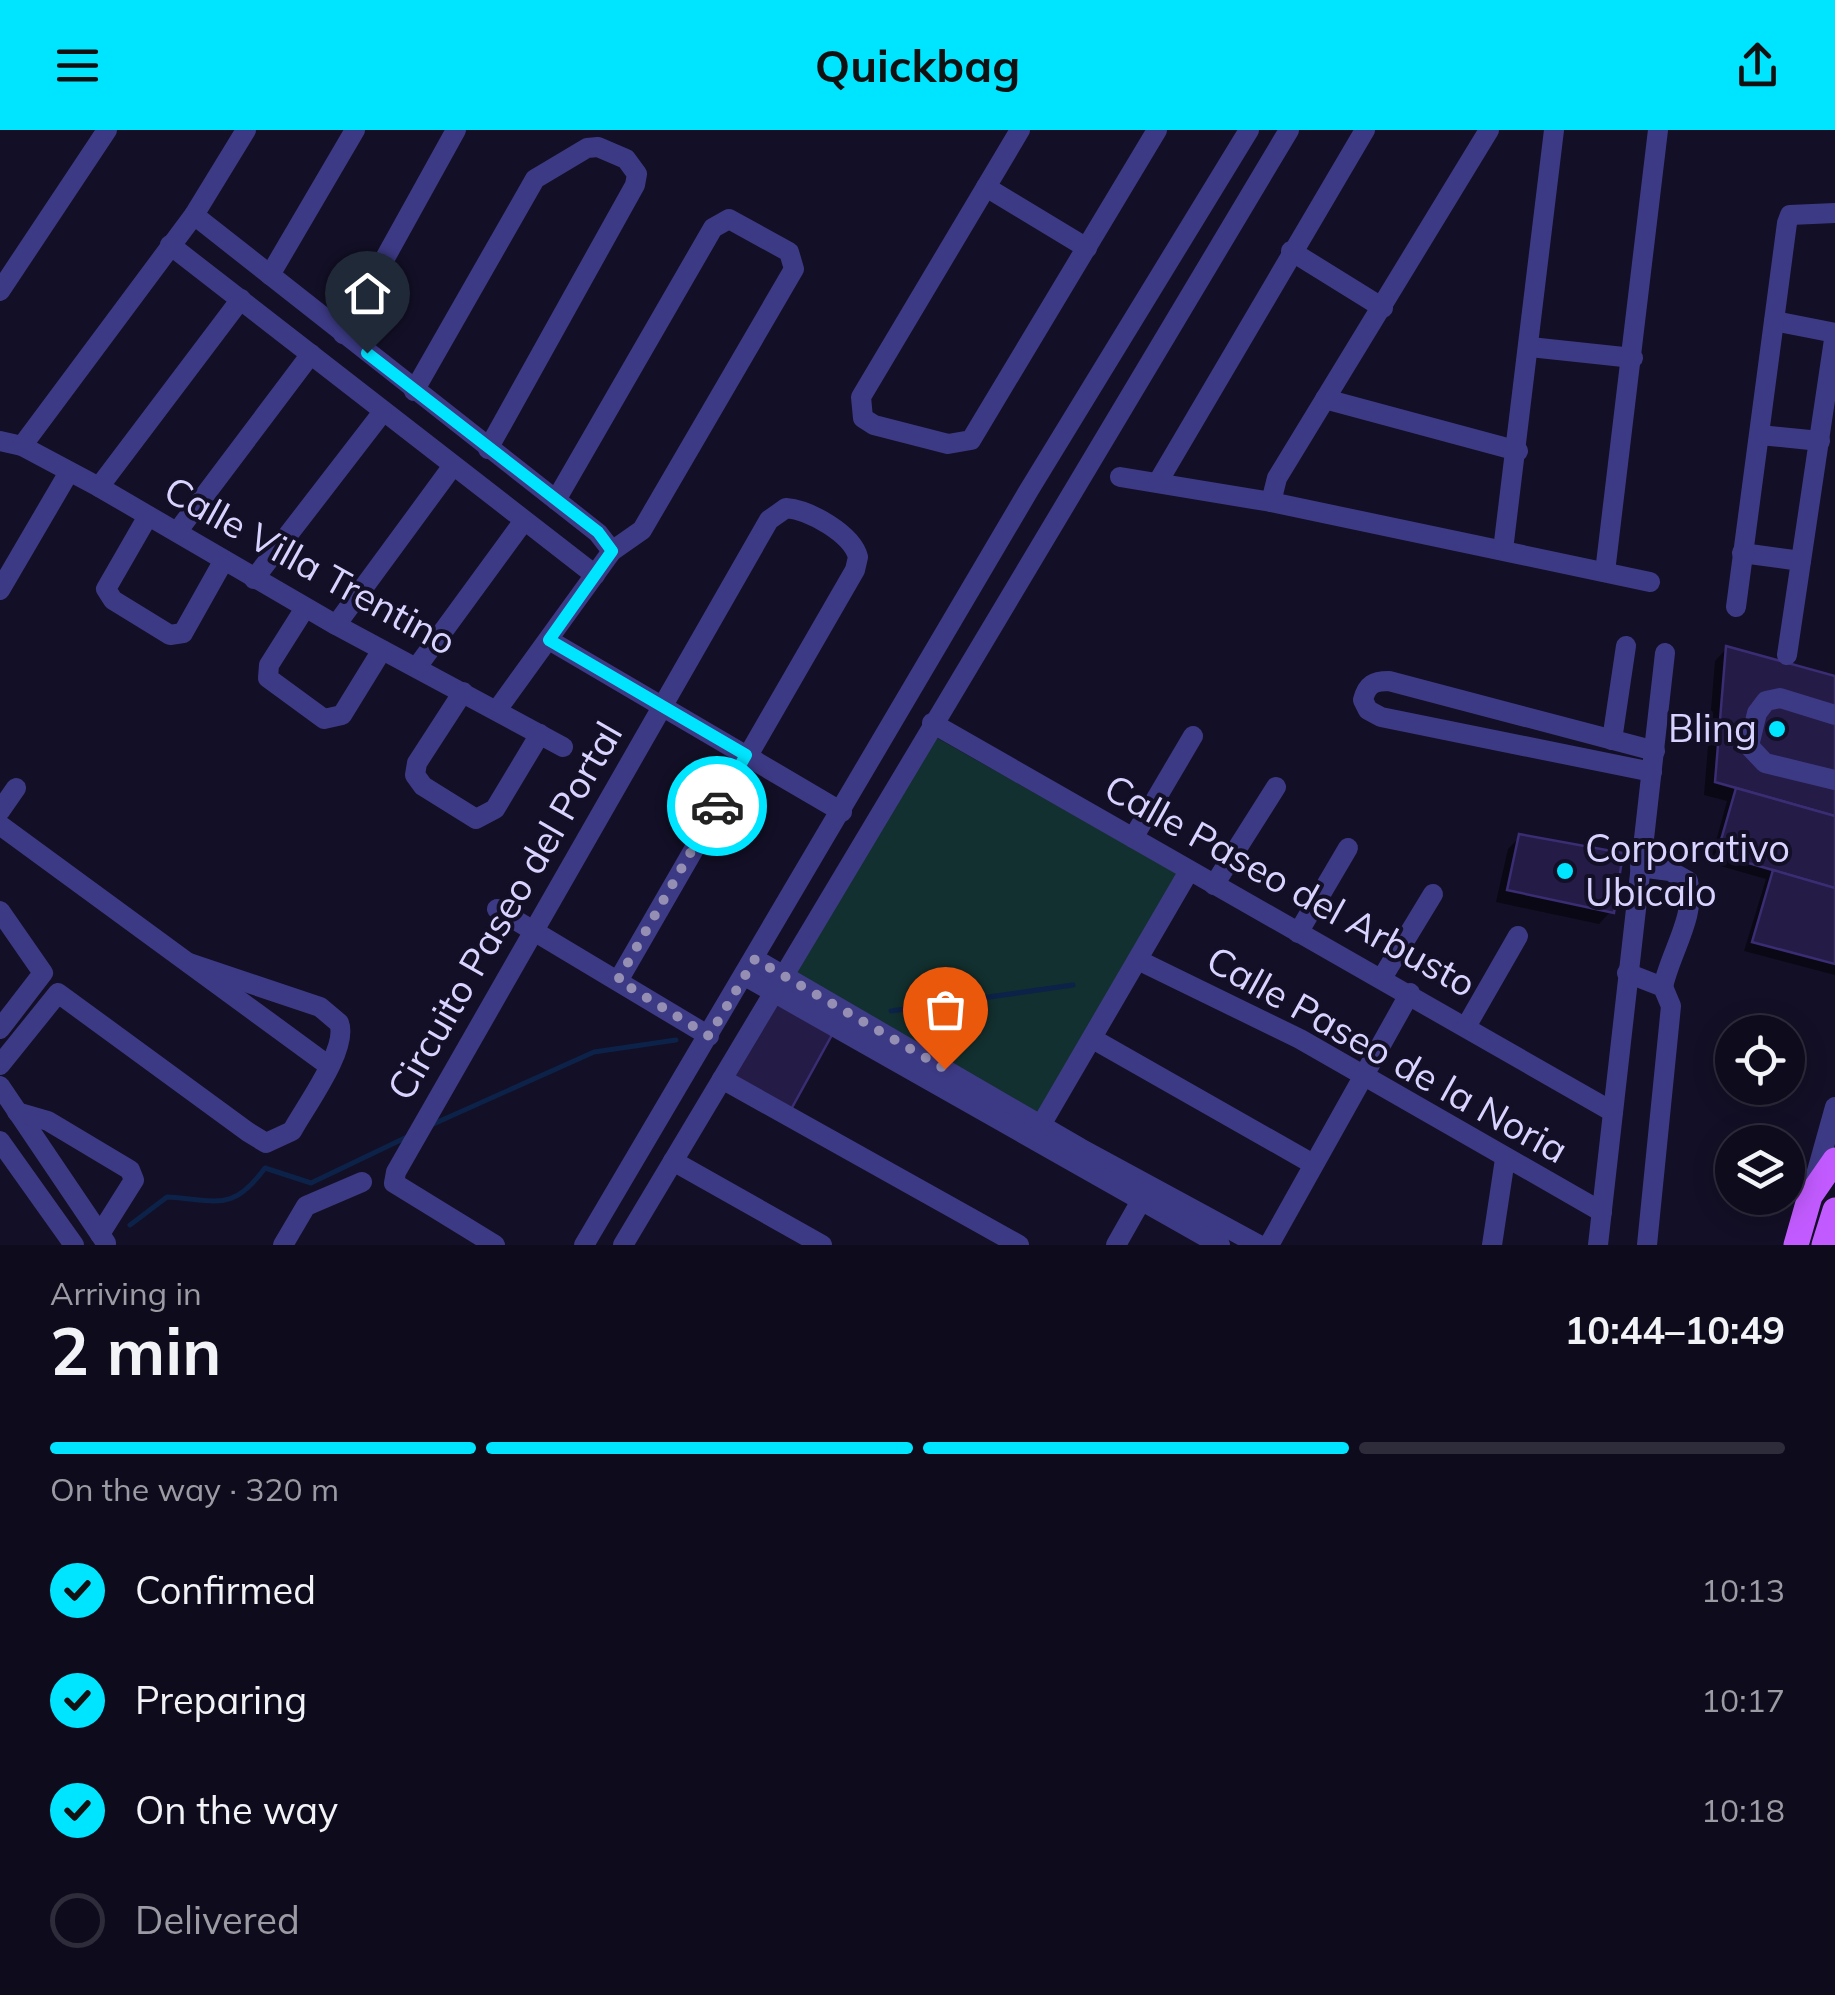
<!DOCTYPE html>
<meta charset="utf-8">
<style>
:root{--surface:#0e0b1c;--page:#171425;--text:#f1f3f6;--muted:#9b9ba3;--line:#2e2b3b;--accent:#00e5ff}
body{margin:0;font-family:Mulish,sans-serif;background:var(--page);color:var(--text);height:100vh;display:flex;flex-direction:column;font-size:38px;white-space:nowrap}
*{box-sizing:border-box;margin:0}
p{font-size:32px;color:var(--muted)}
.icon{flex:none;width:55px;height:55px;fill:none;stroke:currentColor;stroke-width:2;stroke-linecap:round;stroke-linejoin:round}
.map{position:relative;height:1115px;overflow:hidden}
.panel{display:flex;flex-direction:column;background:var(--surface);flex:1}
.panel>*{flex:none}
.tools{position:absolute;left:1715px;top:885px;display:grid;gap:20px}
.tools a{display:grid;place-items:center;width:90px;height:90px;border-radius:50%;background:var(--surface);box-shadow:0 5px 25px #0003,0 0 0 2px var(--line);font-size:50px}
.pin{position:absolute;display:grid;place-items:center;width:85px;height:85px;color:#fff;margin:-102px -42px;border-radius:50% 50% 50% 0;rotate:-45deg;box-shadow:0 0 10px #0007}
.pin .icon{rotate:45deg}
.courier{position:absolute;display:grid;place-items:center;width:100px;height:100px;margin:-50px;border:8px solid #00e5ff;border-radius:50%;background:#fff;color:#222;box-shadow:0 2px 12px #0007}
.summary em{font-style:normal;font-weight:700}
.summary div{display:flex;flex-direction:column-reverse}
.summary{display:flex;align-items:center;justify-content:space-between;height:170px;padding:0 50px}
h1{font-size:65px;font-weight:700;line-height:75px}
.bar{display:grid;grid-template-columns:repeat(4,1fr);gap:15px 10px;align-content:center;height:120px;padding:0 50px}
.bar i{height:12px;border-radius:8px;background:var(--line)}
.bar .current{background:var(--accent)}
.bar p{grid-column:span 4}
ol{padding:0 50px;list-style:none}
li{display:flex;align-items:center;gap:30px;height:110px}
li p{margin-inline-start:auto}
li .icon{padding:10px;border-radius:50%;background:var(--accent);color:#111;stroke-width:4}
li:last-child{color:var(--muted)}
li i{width:55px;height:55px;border:5px solid var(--line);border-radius:50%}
header{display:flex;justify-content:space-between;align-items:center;height:130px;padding:0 50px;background:var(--accent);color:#111;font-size:45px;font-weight:700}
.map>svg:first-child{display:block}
</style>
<header><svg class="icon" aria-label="menu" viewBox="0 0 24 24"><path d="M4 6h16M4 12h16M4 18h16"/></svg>Quickbag<svg class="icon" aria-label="share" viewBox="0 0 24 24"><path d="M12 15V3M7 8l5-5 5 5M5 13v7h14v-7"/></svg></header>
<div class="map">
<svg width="1835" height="1115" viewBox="0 0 1835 1115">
<rect width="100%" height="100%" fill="#130f26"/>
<!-- green -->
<path fill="#12302f" d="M 932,605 L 1178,744 L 1038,988 L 791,844 Z"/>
<!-- shadow -->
<g fill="#0007">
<path d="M 1727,518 L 1835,549 L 1835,845 L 1744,821 L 1766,749 L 1710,733 L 1727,671 L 1704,665 L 1715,531 Z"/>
<path d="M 1520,707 L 1611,781 L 1599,794 L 1496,772 L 1508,719 Z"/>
</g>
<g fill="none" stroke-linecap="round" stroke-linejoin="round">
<!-- stream -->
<g stroke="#0c2248" stroke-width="5">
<path d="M 891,881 L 1073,855"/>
<path d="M 431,995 L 594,922 L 676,910"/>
<path d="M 130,1095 L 167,1067 C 217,1070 232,1083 265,1038 L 311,1053 L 407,1007"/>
</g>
</g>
<!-- building -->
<g fill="#241b47" stroke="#3b2d73" stroke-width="2.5">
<path d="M 1726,516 L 1835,546 L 1835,686 L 1715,652 Z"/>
<path d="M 1736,658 L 1835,686 L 1835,758 L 1717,724 Z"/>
<path d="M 1519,704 L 1623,723 L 1614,783 L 1507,760 Z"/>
<path d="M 1773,740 L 1835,758 L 1835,834 L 1752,812 Z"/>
<path d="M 773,870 L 833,903 L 789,983 L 726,949 Z"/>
</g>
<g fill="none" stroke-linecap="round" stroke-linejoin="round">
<!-- minor -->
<g stroke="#3d3a85" stroke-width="20">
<path d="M 1020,0 L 861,267 L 863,288 L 874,295 L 948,314 L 971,310 L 1157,0"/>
<path d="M 986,57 L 1087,118"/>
<path d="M 194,85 L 598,403 L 612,421"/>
<path d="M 170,115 L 595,445"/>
<path d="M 1291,121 L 1383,178"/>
<path d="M 270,145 L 355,0"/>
<path d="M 0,161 L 107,0"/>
<path d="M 1774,191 L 1835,203 L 1787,525"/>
<path d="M 343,204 L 456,0"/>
<path d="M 1530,217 L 1633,228"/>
<path d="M 414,261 L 535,49 L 587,18 L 598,17 L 626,29 L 637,44 L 635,55 L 488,319"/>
<path d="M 1325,269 L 1518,321"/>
<path d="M 1760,305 L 1820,311"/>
<path d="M 0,311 L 22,316 L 99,357 L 336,495 L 563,617"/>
<path d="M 22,316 L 194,85 L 246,0"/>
<path d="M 1120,347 L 1271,372 L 1650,452"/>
<path d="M 1158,352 L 1365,0"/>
<path d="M 99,357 L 241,169"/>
<path d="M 1271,372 L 1277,348 L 1489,0"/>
<path d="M 148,386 L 106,459 L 113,470 L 170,505 L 183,503 L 224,430"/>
<path d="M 177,402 L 311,224"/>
<path d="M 1503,420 L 1554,0"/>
<path d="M 1742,423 L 1801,431"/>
<path d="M 1605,442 L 1658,0"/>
<path d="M 254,449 L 382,283"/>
<path d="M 0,460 L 69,342"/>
<path d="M 1736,477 L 1787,93 L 1790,85 L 1835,83"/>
<path d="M 305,478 L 269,535 L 268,548 L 324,589 L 342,585 L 382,520"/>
<path d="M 336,495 L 452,337"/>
<path d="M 549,510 L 842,682"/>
<path d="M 417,537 L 523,392"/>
<path d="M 463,562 L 417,633 L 415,645 L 423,656 L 476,689 L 495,679 L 540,604"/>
<path d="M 497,580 L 612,421 L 642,400 L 794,139 L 789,122 L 729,89 L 713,98 L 556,370"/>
<path d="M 1835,585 L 1780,568 L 1766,571 L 1757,583 L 1749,616 L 1765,633 L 1835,650"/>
<path d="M 932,593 L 1613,982"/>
<path d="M 1612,610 L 1626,516"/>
<path d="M 1652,642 L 1381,587 L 1368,580 L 1363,570 C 1367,554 1374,551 1389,551 L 1655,621"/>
<path d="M 0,681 L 16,658"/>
<path d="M 0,695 L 329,936"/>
<path d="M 1133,708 L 1193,606"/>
<path d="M 1640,737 L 1670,741 L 1688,751 C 1697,785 1670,823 1663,857"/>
<path d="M 1214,755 L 1276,657"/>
<path d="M 497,779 L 709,906"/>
<path d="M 0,781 L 43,843 L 0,899"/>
<path d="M 1298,803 L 1348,718"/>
<path d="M 755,829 L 1080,1018 L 1259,1115"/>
<path d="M 1138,830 L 1300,909 L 1602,1082"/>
<path d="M 1627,843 L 1663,857 L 1671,876 L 1647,1115"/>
<path d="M 745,846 L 1220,1115"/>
<path d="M 1382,848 L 1433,764"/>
<path d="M 1467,895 L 1518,806"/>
<path d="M 1093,909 L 1313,1034"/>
<path d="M 0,935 L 58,863 L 248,1002 L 266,1013 L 292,1001 C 305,977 349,918 339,893 L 320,877 L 189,833"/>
<path d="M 722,949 L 1019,1115"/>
<path d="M 0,956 L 106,1113"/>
<path d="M 17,982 L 48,991 L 130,1040 L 134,1050 L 100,1104"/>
<path d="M 1041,995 L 1189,741"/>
<path d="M 0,1011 L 74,1115"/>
<path d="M 673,1031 L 822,1115"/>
<path d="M 1814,1052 L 1835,977"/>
<path d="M 283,1115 L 306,1076 L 362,1052"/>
<path d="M 495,1115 L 394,1053 L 396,1042 L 769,390 L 786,378 C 810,380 852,404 858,427 L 855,440 L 618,851"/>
<path d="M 584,1115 L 1029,360 L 1249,0"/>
<path d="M 623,1115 L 1289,0"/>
<path d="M 1116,1115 L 1146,1062"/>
<path d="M 1269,1115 L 1410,863"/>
<path d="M 1492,1115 L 1505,1029"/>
<path d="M 1598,1115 L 1665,523"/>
</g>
<!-- major -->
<g stroke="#c25bff" stroke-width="25">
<path d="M 1796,1115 L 1810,1066 L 1835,1030"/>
<path d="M 1824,1115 L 1835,1080"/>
</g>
</g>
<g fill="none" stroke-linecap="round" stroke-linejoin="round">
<!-- done -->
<path stroke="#948fb3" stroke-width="10" stroke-dasharray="0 18" d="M 717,676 L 618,850 L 709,906 L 755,829 L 945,939"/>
<!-- route -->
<path stroke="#00e5ff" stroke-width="12" d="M 367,223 L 598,402 L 612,421 L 549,510 L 746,625 L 717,676"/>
</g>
<!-- markers -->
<g fill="#00e5ff" stroke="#130f26" stroke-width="4">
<circle cx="1777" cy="599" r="10"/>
<circle cx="1565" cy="741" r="10"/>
</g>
<g text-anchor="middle" stroke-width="8" stroke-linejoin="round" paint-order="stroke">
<!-- street labels -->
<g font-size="38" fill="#d9d4ff" stroke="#130f26">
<text transform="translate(310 436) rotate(29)" y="13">Calle Villa Trentino</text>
<text transform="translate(1290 756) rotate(29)" y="13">Calle Paseo del Arbusto</text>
<text transform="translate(505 781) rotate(-60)" y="13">Circuito Paseo del Portal</text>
<text transform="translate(1387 925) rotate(29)" y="13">Calle Paseo de la Noria</text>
</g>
<!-- poi labels -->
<g font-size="38" fill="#d9d4ff" stroke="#130f26" text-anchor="end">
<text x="1757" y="612">Bling</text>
<text x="1585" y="732" text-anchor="start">Corporativo<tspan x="1585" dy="44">Ubicalo</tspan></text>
</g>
</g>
</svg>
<div class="tools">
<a><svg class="icon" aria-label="locate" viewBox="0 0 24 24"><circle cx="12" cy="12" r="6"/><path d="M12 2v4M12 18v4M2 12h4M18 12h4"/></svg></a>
<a><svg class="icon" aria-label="layers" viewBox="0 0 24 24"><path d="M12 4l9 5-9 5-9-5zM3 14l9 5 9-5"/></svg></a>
</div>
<div class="pin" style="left:945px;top:939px;background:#ea580c"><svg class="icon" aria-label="bag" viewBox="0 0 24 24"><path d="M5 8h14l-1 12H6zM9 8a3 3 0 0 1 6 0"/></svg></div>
<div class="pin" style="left:367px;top:223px;background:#1f2937"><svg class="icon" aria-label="home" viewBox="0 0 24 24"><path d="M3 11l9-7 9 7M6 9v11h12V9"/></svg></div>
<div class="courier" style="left:717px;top:676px"><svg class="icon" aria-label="car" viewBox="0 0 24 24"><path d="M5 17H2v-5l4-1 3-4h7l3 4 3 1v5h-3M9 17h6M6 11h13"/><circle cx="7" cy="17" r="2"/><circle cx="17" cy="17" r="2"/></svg></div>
</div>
<section class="panel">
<div class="summary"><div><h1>2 min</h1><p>Arriving in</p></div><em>10:44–10:49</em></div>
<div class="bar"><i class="current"></i><i class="current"></i><i class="current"></i><i></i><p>On the way · 320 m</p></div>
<ol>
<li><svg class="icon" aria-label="check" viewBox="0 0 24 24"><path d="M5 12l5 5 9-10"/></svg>Confirmed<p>10:13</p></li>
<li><svg class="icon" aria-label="check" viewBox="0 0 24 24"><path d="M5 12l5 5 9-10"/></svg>Preparing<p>10:17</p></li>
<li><svg class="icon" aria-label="check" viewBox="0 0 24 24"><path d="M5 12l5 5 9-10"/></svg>On the way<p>10:18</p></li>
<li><i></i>Delivered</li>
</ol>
</section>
